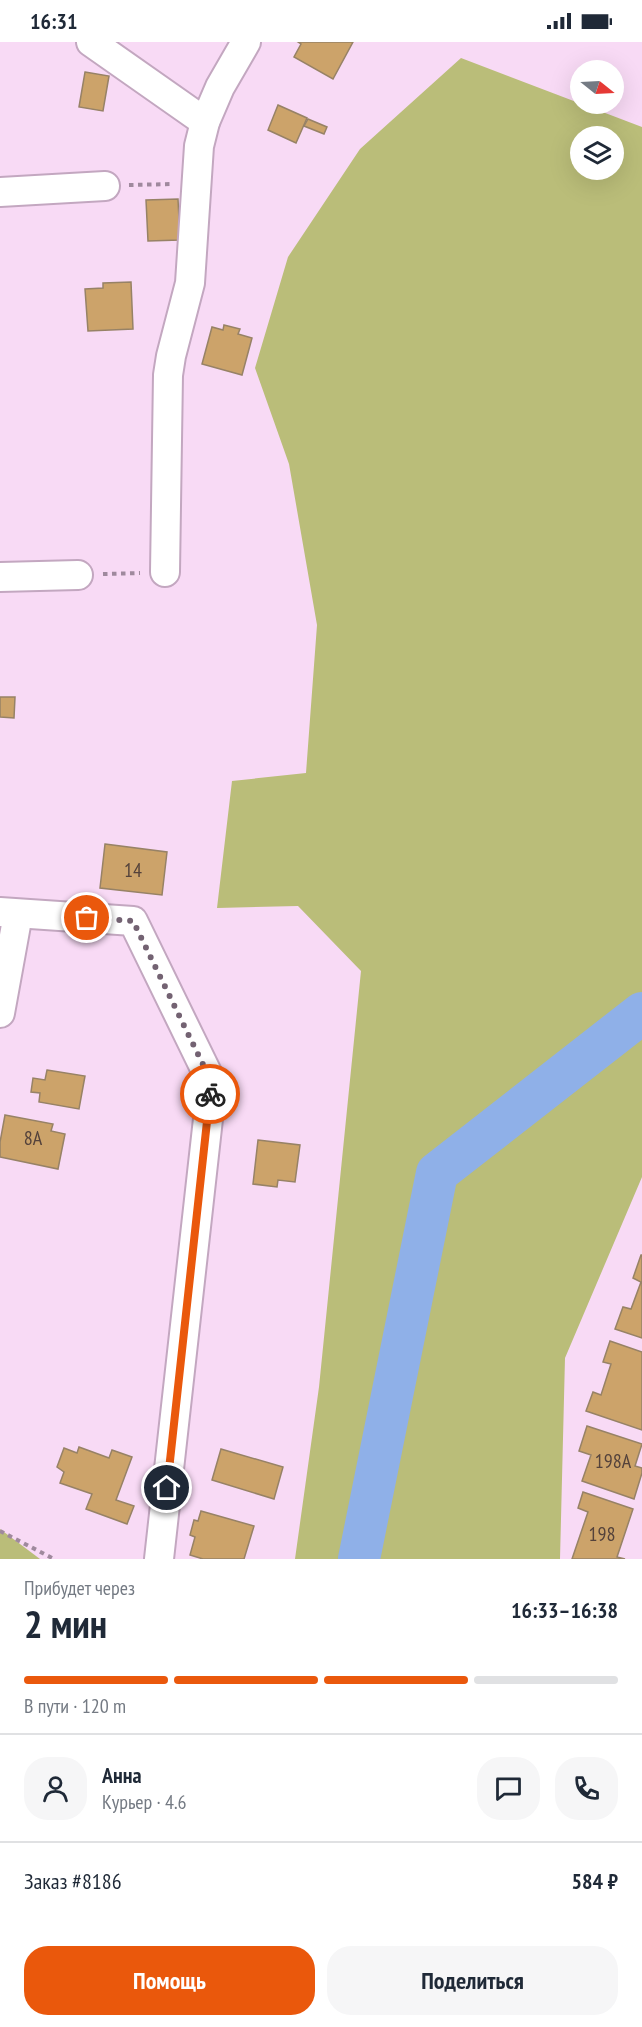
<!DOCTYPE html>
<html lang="ru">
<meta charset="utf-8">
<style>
:root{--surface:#fff;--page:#f6f6f7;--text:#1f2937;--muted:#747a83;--line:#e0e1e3;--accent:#ea580c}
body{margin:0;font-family:"PT Sans Narrow",sans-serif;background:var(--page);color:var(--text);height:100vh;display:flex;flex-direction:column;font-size:22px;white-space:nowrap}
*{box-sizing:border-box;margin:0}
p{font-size:20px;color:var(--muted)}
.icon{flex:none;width:33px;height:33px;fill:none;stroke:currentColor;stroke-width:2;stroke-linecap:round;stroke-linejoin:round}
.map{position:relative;height:1517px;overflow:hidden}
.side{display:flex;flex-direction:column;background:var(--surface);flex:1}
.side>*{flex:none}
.needle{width:39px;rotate:108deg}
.fabs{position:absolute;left:570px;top:18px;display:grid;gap:12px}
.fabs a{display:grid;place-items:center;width:54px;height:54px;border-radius:50%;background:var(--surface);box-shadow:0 6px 24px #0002;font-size:30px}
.pin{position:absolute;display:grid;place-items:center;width:51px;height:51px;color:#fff;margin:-26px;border:3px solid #fff;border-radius:50%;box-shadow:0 2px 6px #0007}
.courier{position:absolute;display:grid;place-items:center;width:60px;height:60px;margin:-30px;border:4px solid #ea580c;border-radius:50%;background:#fff;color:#222;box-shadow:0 2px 8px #0007}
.headline em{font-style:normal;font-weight:700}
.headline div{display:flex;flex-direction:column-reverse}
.headline{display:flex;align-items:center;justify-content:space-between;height:102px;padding:0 24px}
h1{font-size:39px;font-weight:700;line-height:45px}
.bar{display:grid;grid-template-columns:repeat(4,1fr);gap:9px 6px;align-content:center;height:72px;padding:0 24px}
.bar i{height:8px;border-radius:4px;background:var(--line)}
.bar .current{background:var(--accent)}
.bar p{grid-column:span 4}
.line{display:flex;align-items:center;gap:15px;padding:0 24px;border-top:2px solid var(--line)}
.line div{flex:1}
.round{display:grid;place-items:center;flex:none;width:63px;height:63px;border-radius:24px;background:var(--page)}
.action{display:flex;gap:12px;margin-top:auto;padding:12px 24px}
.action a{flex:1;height:69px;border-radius:24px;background:var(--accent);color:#fff;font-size:24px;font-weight:700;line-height:69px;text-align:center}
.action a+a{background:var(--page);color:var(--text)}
.status{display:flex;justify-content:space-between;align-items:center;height:42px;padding:0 30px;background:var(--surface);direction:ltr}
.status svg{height:16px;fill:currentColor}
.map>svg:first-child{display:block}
</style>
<div class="status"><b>16:31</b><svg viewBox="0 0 49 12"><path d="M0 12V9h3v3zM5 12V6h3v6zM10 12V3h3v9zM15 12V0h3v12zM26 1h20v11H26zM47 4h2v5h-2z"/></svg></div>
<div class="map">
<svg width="642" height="1517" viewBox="0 0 642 1517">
<rect width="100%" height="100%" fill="#f8daf5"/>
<!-- forest -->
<g fill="#babd79" fill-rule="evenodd">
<path d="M 461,16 L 642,85 L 642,1135 L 565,1316 L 560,1517 L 295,1517 L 319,1345 L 361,929 L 298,864 L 217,866 L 232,739 L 306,731 L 317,583 L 289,422 L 255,326 L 288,215 L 360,107 ZM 580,94 L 614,94 L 614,128 L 580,128 Z"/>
<path d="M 0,1487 L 40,1517 L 0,1517 Z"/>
</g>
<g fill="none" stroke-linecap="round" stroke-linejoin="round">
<!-- river -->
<path stroke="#8fb0e8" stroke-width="42" d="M 359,1517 L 437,1131 L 642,971"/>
</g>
<!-- building -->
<g fill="#cca36a" stroke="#978266" stroke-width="1.5">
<path d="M 298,0 L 353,0 L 333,37 L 294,15 L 301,2 Z"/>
<path d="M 85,30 L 109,34 L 103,69 L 79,65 Z"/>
<path d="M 278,63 L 307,76 L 296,101 L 268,88 Z"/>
<path d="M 308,77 L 327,85 L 324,92 L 304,84 Z"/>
<path d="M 178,157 L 180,198 L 148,199 L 146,158 Z"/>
<path d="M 131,240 L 133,287 L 88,289 L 85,247 L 103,246 L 103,241 Z"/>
<path d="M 224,283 L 240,287 L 238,292 L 252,296 L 242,333 L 202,322 L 212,285 L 223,288 Z"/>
<path d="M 0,655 L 15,655 L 14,676 L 0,675 Z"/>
<path d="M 105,802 L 167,810 L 162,853 L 100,846 Z"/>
<path d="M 47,1028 L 85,1034 L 79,1067 L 39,1060 L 40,1051 L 31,1050 L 33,1036 L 45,1038 Z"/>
<path d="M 5,1073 L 53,1082 L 51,1089 L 65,1092 L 58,1127 L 0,1115 L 0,1100 Z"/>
<path d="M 258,1098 L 300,1103 L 295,1140 L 278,1138 L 277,1145 L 253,1142 Z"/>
<path d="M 641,1213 L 642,1213 L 642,1296 L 615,1287 L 623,1265 L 631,1267 L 641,1240 L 633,1236 Z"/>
<path d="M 610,1299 L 642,1310 L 642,1388 L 586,1369 L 593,1350 L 601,1353 L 611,1322 L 603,1320 Z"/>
<path d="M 587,1384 L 642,1402 L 635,1424 L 642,1426 L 642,1431 L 634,1457 L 582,1439 L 591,1413 L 579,1409 Z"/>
<path d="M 79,1405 L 109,1416 L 112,1408 L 132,1415 L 116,1458 L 134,1464 L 127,1482 L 86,1467 L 92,1452 L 60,1441 L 64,1430 L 57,1425 L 64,1406 L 77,1411 Z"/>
<path d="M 221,1407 L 283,1425 L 274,1457 L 212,1438 Z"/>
<path d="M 583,1450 L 633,1467 L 617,1515 L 625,1517 L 572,1517 L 588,1470 L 578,1466 Z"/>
<path d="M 201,1469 L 254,1484 L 244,1517 L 203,1517 L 190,1513 L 195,1495 L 190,1493 L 194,1478 L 198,1479 Z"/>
</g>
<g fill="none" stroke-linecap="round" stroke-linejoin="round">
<!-- minor casing -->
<g stroke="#c3a7c0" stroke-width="32">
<g id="minor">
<path d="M 91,0 L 205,80"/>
<path d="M 0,150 L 105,144"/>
<path d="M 165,530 L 168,333 L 171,314 L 190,241 L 199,104 L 205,80 L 220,45 L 246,0"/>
<path d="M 0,535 L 78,533"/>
<path d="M 0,870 L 133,879 L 212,1041 L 159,1517"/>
<path d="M 0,971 L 18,872"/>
</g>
</g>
<!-- path -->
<g stroke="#9f899d" stroke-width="4" stroke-dasharray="4.5 4.5" stroke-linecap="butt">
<path d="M 129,143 L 173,142"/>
<path d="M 103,532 L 140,531"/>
<path d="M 0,1489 L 54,1517"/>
</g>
<!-- minor -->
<use href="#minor" stroke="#fff" stroke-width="28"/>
</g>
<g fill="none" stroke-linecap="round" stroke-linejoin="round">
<!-- done -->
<path stroke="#736272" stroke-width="6" stroke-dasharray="0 10.8" d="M 87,876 L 133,879 L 212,1041 L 210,1052"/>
<!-- route -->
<path stroke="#ea580c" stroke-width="8" d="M 167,1446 L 210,1052"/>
</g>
<g text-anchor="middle" stroke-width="5" stroke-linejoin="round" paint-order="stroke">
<!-- number labels -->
<g font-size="20" fill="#54423b">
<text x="133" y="835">14</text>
<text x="33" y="1103">8А</text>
<text x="613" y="1426">198А</text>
<text x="602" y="1499">198</text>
</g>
</g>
</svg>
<div class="fabs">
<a><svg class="needle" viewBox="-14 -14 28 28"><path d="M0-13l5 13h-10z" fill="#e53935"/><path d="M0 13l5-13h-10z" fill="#747a83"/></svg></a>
<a><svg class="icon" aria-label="layers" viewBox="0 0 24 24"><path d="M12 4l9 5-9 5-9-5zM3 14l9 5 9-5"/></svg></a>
</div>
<div class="pin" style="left:87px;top:876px;background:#ea580c"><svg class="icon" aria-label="bag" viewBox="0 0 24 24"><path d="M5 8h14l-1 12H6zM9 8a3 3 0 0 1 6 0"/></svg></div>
<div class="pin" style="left:167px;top:1446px;background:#1f2937"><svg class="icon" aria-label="home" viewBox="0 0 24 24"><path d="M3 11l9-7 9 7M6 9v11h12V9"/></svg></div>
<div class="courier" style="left:210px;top:1052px"><svg class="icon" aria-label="bike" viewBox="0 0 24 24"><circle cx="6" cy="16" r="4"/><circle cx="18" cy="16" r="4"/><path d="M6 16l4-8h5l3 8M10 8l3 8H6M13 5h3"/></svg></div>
</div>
<section class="side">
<div class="headline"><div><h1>2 мин</h1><p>Прибудет через</p></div><em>16:33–16:38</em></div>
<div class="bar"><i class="current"></i><i class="current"></i><i class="current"></i><i></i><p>В пути · 120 m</p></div>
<div class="line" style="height:108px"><a class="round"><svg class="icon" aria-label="person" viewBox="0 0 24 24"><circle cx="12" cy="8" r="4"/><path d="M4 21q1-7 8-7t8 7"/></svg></a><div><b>Анна</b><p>Курьер · 4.6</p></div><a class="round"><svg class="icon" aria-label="chat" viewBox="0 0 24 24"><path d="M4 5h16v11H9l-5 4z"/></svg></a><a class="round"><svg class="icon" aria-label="phone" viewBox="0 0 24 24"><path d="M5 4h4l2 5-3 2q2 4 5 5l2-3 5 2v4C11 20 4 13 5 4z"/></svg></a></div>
<div class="line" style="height:78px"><div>Заказ #8186</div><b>584 ₽</b></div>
<div class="action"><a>Помощь</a><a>Поделиться</a></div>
</section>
